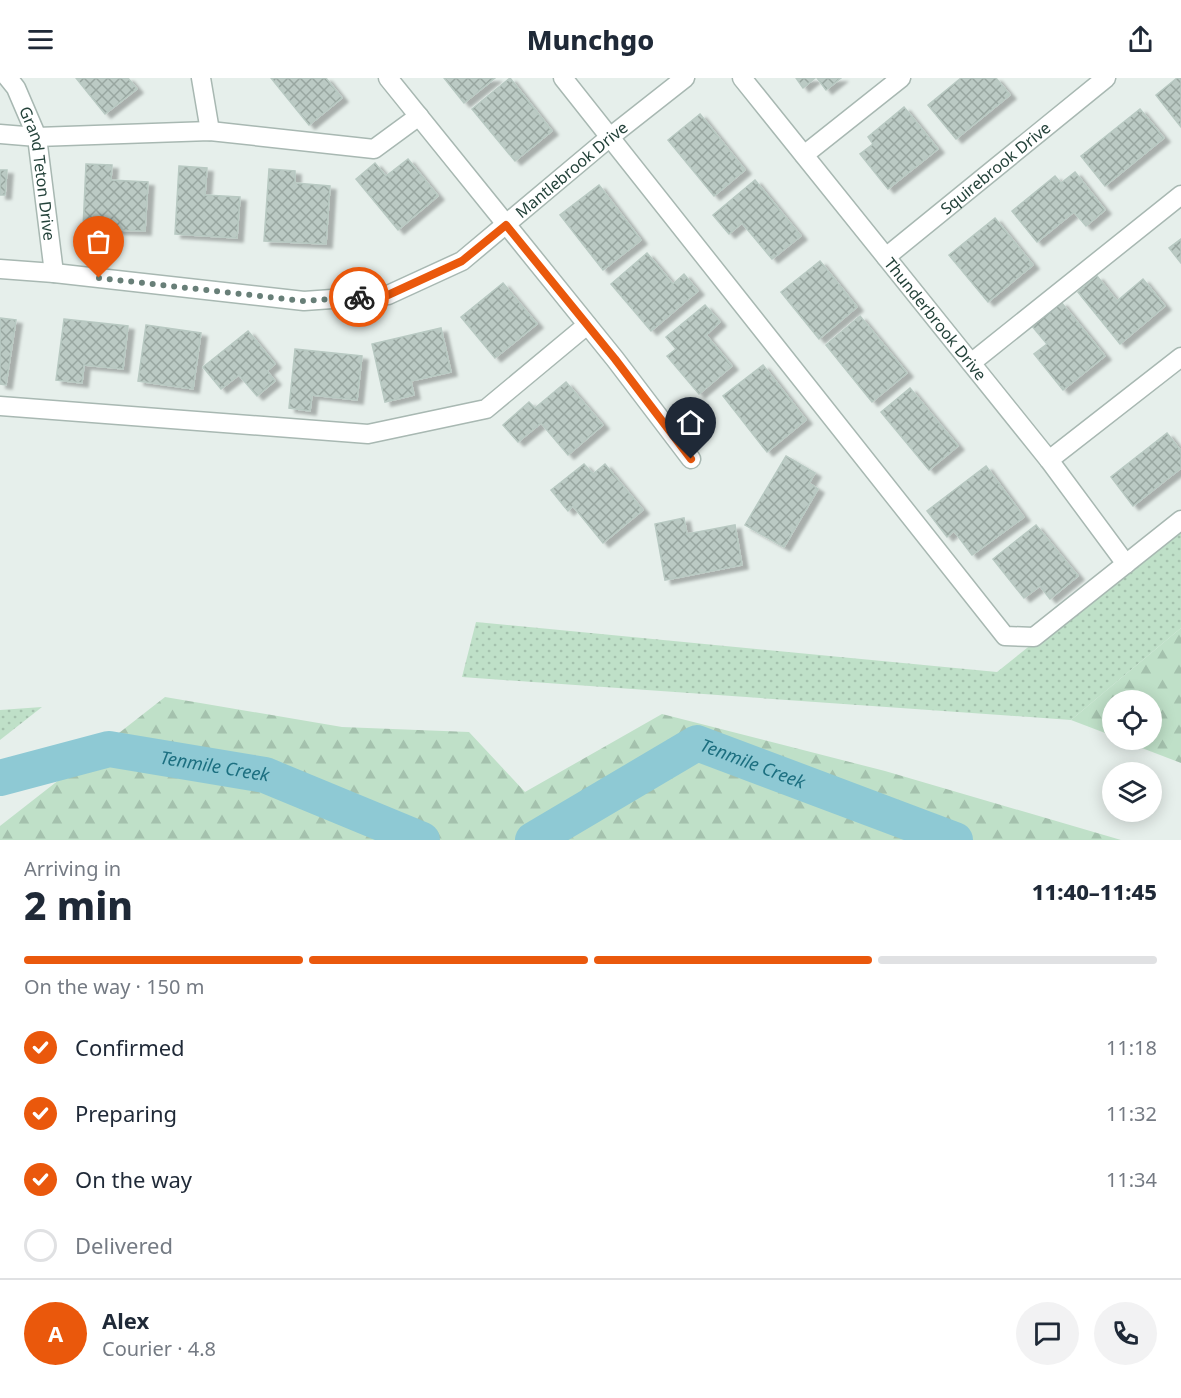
<!DOCTYPE html>
<meta charset="utf-8">
<style>
:root{--surface:#fff;--page:#f2f2f3;--text:#1f2937;--muted:#747a83;--line:#e0e1e3;--accent:#ea580c}
body{margin:0;font-family:"Noto Sans",sans-serif;background:var(--page);color:var(--text);height:100vh;display:flex;flex-direction:column;font-size:22px;white-space:nowrap}
*{box-sizing:border-box;margin:0}
p{font-size:20px;color:var(--muted)}
.icon{flex:none;width:33px;height:33px;fill:none;stroke:currentColor;stroke-width:2;stroke-linecap:round;stroke-linejoin:round}
.map{position:relative;height:762px;overflow:hidden}
.side{display:flex;flex-direction:column;background:var(--surface);flex:1}
.side>*{flex:none}
.controls{position:absolute;left:1102px;top:612px;display:grid;gap:12px}
.controls a{display:grid;place-items:center;width:60px;height:60px;border-radius:50%;background:var(--surface);box-shadow:0 3px 15px #0003;font-size:30px}
.pin{position:absolute;display:grid;place-items:center;width:51px;height:51px;color:#fff;margin:-62px -26px;border-radius:50% 50% 50% 0;rotate:-45deg;box-shadow:0 0 6px #0007}
.pin .icon{rotate:45deg}
.courier{position:absolute;display:grid;place-items:center;width:60px;height:60px;margin:-30px;border:4px solid #ea580c;border-radius:50%;background:#fff;color:#222;box-shadow:0 2px 8px #0007}
.summary em{font-style:normal;font-weight:800}
.summary div{display:flex;flex-direction:column-reverse}
.summary{display:flex;align-items:center;justify-content:space-between;height:102px;padding:0 24px}
h1{font-size:39px;font-weight:800;line-height:45px}
.bar{display:grid;grid-template-columns:repeat(4,1fr);gap:9px 6px;align-content:center;height:72px;padding:0 24px}
.bar i{height:8px;border-radius:4px;background:var(--line)}
.bar .on{background:var(--accent)}
.bar p{grid-column:span 4}
.line{display:flex;align-items:center;gap:15px;padding:0 24px;border-top:2px solid var(--line)}
.line div{flex:1}
.round{display:grid;place-items:center;flex:none;width:63px;height:63px;border-radius:32px;background:var(--page)}
ol{padding:0 24px;list-style:none}
li{display:flex;align-items:center;gap:18px;height:66px}
li p{margin-inline-start:auto}
li .icon{padding:6px;border-radius:50%;background:var(--accent);color:#fff;stroke-width:4}
li:last-child{color:var(--muted)}
li i{width:33px;height:33px;border:3px solid var(--line);border-radius:50%}
header{display:flex;justify-content:space-between;align-items:center;height:78px;padding:0 24px;background:var(--surface);font-size:27px;font-weight:800}
.map>svg:first-child{display:block}
</style>
<header><svg class="icon" aria-label="menu" viewBox="0 0 24 24"><path d="M4 6h16M4 12h16M4 18h16"/></svg>Munchgo<svg class="icon" aria-label="share" viewBox="0 0 24 24"><path d="M12 15V3M7 8l5-5 5 5M5 13v7h14v-7"/></svg></header>
<div class="map">
<svg width="1181" height="762" viewBox="0 0 1181 762">
<defs>
<pattern id="grass-dots" width="8" height="8" patternUnits="userSpaceOnUse" patternTransform="scale(1.5)"><rect width="8" height="8" fill="#bfe0c8"/><path d="M2 2h.1M6 6h.1" fill="none" stroke="#a4c1ad" stroke-width="1.8" stroke-linecap="round"/></pattern>
<pattern id="forest-firs" width="22" height="20" patternUnits="userSpaceOnUse" patternTransform="scale(1.5)"><rect width="22" height="20" fill="#bfe0c8"/><path d="M5 1l3.5 6h-7zM16 11l3.5 6h-7z" fill="#a4c1ad"/></pattern>
<pattern id="building-cross-hatch" width="8" height="8" patternUnits="userSpaceOnUse" patternTransform="scale(1.5)"><rect width="8" height="8" fill="#bbcac4"/><path d="M0 0l8 8M0 8l8-8" fill="none" stroke="#98a6a0"/></pattern>
<filter id="shadow"><feDropShadow dx="6" dy="4" stdDeviation="1.5" flood-color="#0004"/></filter>
</defs>
<rect width="100%" height="100%" fill="#e6efeb"/>
<!-- grass -->
<g fill="url(#grass-dots)">
<path d="M 1181,447 L 1181,550 L 1071,642 L 462,599 L 476,544 L 997,594 Z"/>
<path d="M 42,629 L 0,662 L 0,632 Z"/>
</g>
<!-- forest -->
<g fill="url(#forest-firs)">
<path d="M 1181,550 L 1181,685 L 1121,662 L 1152,662 L 1152,622 L 1113,622 L 1113,658 L 1071,642 Z"/>
<path d="M 165,619 L 342,649 L 469,654 L 525,714 L 662,636 L 885,693 L 1121,762 L 0,762 L 0,748 Z"/>
</g>
<g fill="none" stroke-linecap="round" stroke-linejoin="round">
<!-- river -->
<g stroke="#8ec9d4" stroke-width="36">
<path id="s1" d="M 0,700 L 109,671 L 265,697 L 422,762"/>
<path id="s2" d="M 533,762 L 697,665 L 955,762"/>
</g>
</g>
<!-- building -->
<g fill="url(#building-cross-hatch)" stroke="#b8c9c2" stroke-width="1.5" filter="url(#shadow)">
<path d="M 76,0 L 128,0 L 137,11 L 105,36 Z"/>
<path d="M 271,0 L 326,0 L 342,20 L 309,47 Z"/>
<path d="M 444,0 L 495,0 L 464,25 Z"/>
<path d="M 510,0 L 552,53 L 515,83 L 472,31 Z"/>
<path d="M 796,0 L 815,0 L 803,10 Z"/>
<path d="M 817,0 L 841,0 L 826,12 Z"/>
<path d="M 961,0 L 996,0 L 1010,17 L 956,61 L 928,27 Z"/>
<path d="M 1177,0 L 1181,0 L 1181,49 L 1156,17 Z"/>
<path d="M 904,29 L 938,71 L 888,111 L 860,76 L 873,66 L 868,59 Z"/>
<path d="M 1140,31 L 1164,60 L 1105,108 L 1081,78 Z"/>
<path d="M 700,36 L 745,92 L 714,118 L 668,62 Z"/>
<path d="M 408,81 L 438,118 L 398,152 L 356,101 L 375,85 L 386,98 Z"/>
<path d="M 86,86 L 112,87 L 111,102 L 148,104 L 145,153 L 83,151 Z"/>
<path d="M 179,88 L 207,90 L 205,117 L 240,119 L 237,160 L 175,156 Z"/>
<path d="M 269,91 L 295,93 L 295,105 L 330,108 L 326,166 L 264,163 Z"/>
<path d="M 0,92 L 7,92 L 5,117 L 0,117 Z"/>
<path d="M 1075,94 L 1105,132 L 1086,148 L 1074,134 L 1037,164 L 1012,133 L 1055,98 L 1061,105 Z"/>
<path d="M 755,102 L 801,158 L 772,181 L 742,145 L 729,156 L 713,137 Z"/>
<path d="M 599,107 L 641,162 L 603,192 L 560,137 Z"/>
<path d="M 995,140 L 1033,187 L 988,224 L 949,177 Z"/>
<path d="M 1181,161 L 1181,185 L 1169,170 Z"/>
<path d="M 647,175 L 673,206 L 684,196 L 698,213 L 651,253 L 611,206 Z"/>
<path d="M 820,183 L 857,229 L 819,261 L 781,214 Z"/>
<path d="M 1097,198 L 1117,223 L 1143,201 L 1165,228 L 1120,266 L 1078,214 Z"/>
<path d="M 503,205 L 537,246 L 495,280 L 461,239 Z"/>
<path d="M 1061,224 L 1105,278 L 1063,312 L 1034,276 L 1047,266 L 1032,248 Z"/>
<path d="M 705,227 L 720,244 L 706,257 L 732,288 L 699,316 L 667,278 L 676,271 L 666,259 Z"/>
<path d="M 860,238 L 907,295 L 872,324 L 826,267 Z"/>
<path d="M 0,240 L 16,242 L 6,307 L 0,306 Z"/>
<path d="M 64,241 L 128,248 L 123,291 L 84,287 L 82,305 L 56,302 Z"/>
<path d="M 146,247 L 201,255 L 193,311 L 138,303 Z"/>
<path d="M 441,250 L 451,294 L 411,303 L 414,317 L 385,324 L 372,266 Z"/>
<path d="M 248,253 L 275,286 L 267,293 L 275,303 L 257,318 L 239,297 L 221,311 L 203,289 Z"/>
<path d="M 295,271 L 362,278 L 357,322 L 312,317 L 310,333 L 289,330 Z"/>
<path d="M 763,287 L 806,342 L 767,374 L 723,318 Z"/>
<path d="M 566,304 L 603,347 L 568,377 L 541,345 L 518,364 L 503,347 L 529,324 L 535,330 Z"/>
<path d="M 910,310 L 958,368 L 929,392 L 881,334 Z"/>
<path d="M 1167,355 L 1181,373 L 1181,390 L 1133,428 L 1111,399 Z"/>
<path d="M 786,378 L 815,395 L 809,405 L 818,411 L 784,469 L 745,447 Z"/>
<path d="M 584,386 L 593,396 L 605,386 L 643,432 L 603,465 L 573,428 L 568,433 L 551,412 Z"/>
<path d="M 986,388 L 1024,439 L 972,477 L 954,453 L 947,459 L 927,433 Z"/>
<path d="M 684,440 L 687,456 L 735,447 L 742,487 L 665,502 L 655,446 Z"/>
<path d="M 1036,447 L 1078,498 L 1050,521 L 1040,508 L 1024,520 L 993,481 Z"/>
</g>
<g fill="none" stroke-linecap="round" stroke-linejoin="round">
<!-- minor casing -->
<g stroke="#a8b8b2" stroke-width="21">
<g id="minor">
<path id="s3" d="M 8,0 L 16,10 L 37,59 L 54,195"/>
<path d="M 201,0 L 210,53"/>
<path d="M 388,0 L 615,281 L 691,381"/>
<path d="M 563,0 L 1005,558 L 1034,559 L 1181,442"/>
<path id="s4" d="M 742,0 L 1049,382 L 1126,486"/>
<path d="M 0,56 L 37,59 L 210,53 L 374,71 L 419,38"/>
<path d="M 804,77 L 901,0"/>
<path id="s5" d="M 886,179 L 1106,0"/>
<path id="s6" d="M 0,191 L 54,195 L 304,223 L 388,217 L 462,183 L 610,59 L 685,0"/>
<path d="M 971,285 L 1181,117"/>
<path d="M 0,328 L 368,356 L 486,331 L 587,247"/>
<path d="M 1049,382 L 1181,279"/>
</g>
</g>
<!-- minor -->
<use href="#minor" stroke="#fff" stroke-width="18"/>
</g>
<g fill="none" stroke-linecap="round" stroke-linejoin="round">
<!-- done -->
<path stroke="#687f78" stroke-width="6" stroke-dasharray="0 10.8" d="M 99,200 L 304,223 L 359,219"/>
<!-- route -->
<path stroke="#ea580c" stroke-width="8" d="M 359,219 L 388,217 L 462,183 L 506,147 L 615,281 L 691,381"/>
</g>
<g text-anchor="middle" stroke-width="5" stroke-linejoin="round" paint-order="stroke">
<!-- street labels -->
<g font-size="16" fill="#24423a" stroke="#f7fbf9">
<text dy="6" stroke="none"><textPath href="#s5" startOffset="141">Squirebrook Drive</textPath></text>
<text dy="6" stroke="none"><textPath href="#s6" startOffset="614">Mantlebrook Drive</textPath></text>
<text dy="6" stroke="none"><textPath href="#s3" startOffset="102">Grand Teton Drive</textPath></text>
<text dy="6" stroke="none"><textPath href="#s4" startOffset="309">Thunderbrook Drive</textPath></text>
</g>
<!-- water labels -->
<g font-size="18" font-style="italic" fill="#1c6f80" stroke="#f7fbf9">
<text dy="6" stroke="none"><textPath href="#s2" startOffset="250">Tenmile Creek</textPath></text>
<text dy="6" stroke="none"><textPath href="#s1" startOffset="220">Tenmile Creek</textPath></text>
</g>
</g>
</svg>
<div class="controls">
<a><svg class="icon" aria-label="locate" viewBox="0 0 24 24"><circle cx="12" cy="12" r="6"/><path d="M12 2v4M12 18v4M2 12h4M18 12h4"/></svg></a>
<a><svg class="icon" aria-label="layers" viewBox="0 0 24 24"><path d="M12 4l9 5-9 5-9-5zM3 14l9 5 9-5"/></svg></a>
</div>
<div class="pin" style="left:99px;top:200px;background:#ea580c"><svg class="icon" aria-label="bag" viewBox="0 0 24 24"><path d="M5 8h14l-1 12H6zM9 8a3 3 0 0 1 6 0"/></svg></div>
<div class="pin" style="left:691px;top:381px;background:#1f2937"><svg class="icon" aria-label="home" viewBox="0 0 24 24"><path d="M3 11l9-7 9 7M6 9v11h12V9"/></svg></div>
<div class="courier" style="left:359px;top:219px"><svg class="icon" aria-label="bike" viewBox="0 0 24 24"><circle cx="6" cy="16" r="4"/><circle cx="18" cy="16" r="4"/><path d="M6 16l4-8h5l3 8M10 8l3 8H6M13 5h3"/></svg></div>
</div>
<section class="side">
<div class="summary"><div><h1>2 min</h1><p>Arriving in</p></div><em>11:40–11:45</em></div>
<div class="bar"><i class="on"></i><i class="on"></i><i class="on"></i><i></i><p>On the way · 150 m</p></div>
<ol>
<li><svg class="icon" aria-label="check" viewBox="0 0 24 24"><path d="M5 12l5 5 9-10"/></svg>Confirmed<p>11:18</p></li>
<li><svg class="icon" aria-label="check" viewBox="0 0 24 24"><path d="M5 12l5 5 9-10"/></svg>Preparing<p>11:32</p></li>
<li><svg class="icon" aria-label="check" viewBox="0 0 24 24"><path d="M5 12l5 5 9-10"/></svg>On the way<p>11:34</p></li>
<li><i></i>Delivered</li>
</ol>
<div class="line" style="height:108px"><b class="round" style="background:var(--accent);color:#fff">A</b><div><b>Alex</b><p>Courier · 4.8</p></div><a class="round"><svg class="icon" aria-label="chat" viewBox="0 0 24 24"><path d="M4 5h16v11H9l-5 4z"/></svg></a><a class="round"><svg class="icon" aria-label="phone" viewBox="0 0 24 24"><path d="M5 4h4l2 5-3 2q2 4 5 5l2-3 5 2v4C11 20 4 13 5 4z"/></svg></a></div>
</section>
